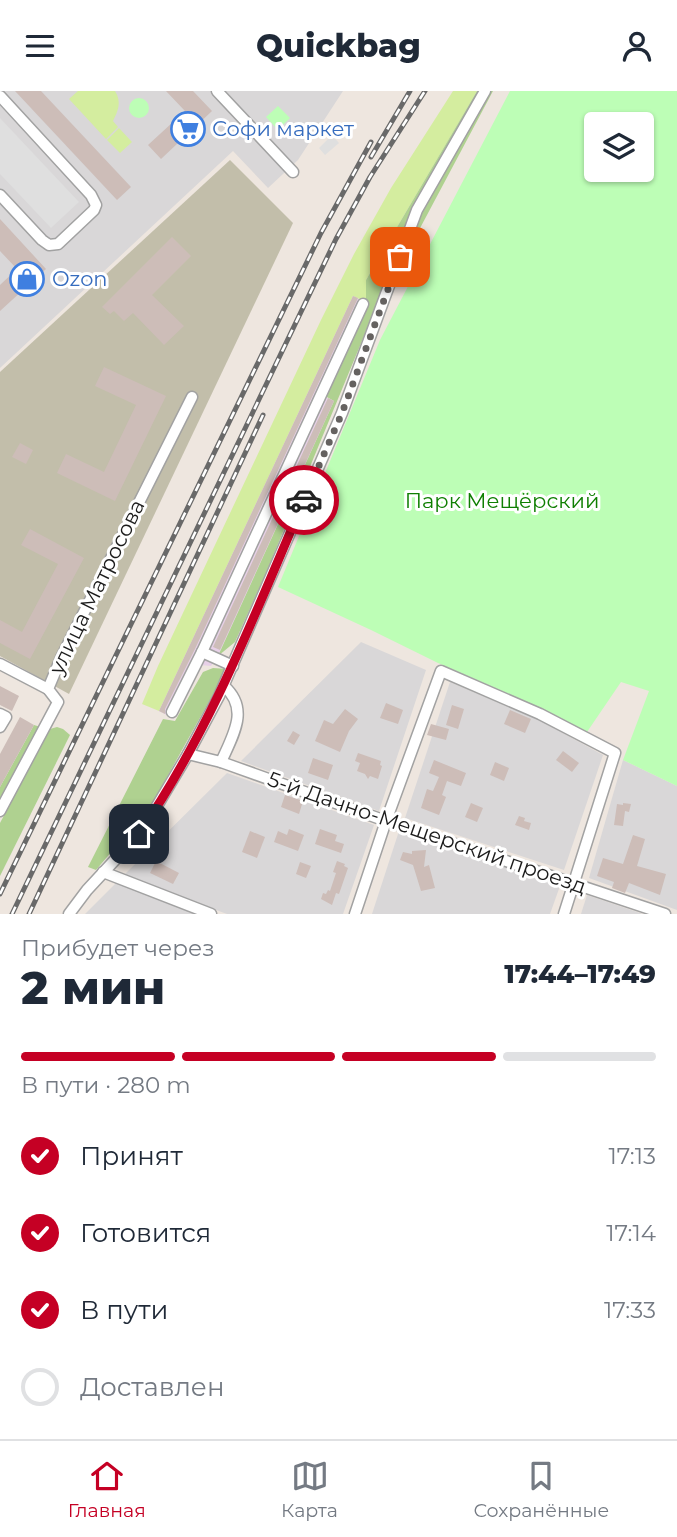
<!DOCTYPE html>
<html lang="ru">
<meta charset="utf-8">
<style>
:root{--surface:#fff;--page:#f2f2f3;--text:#1f2937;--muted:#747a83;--line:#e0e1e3;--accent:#c50024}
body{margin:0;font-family:Montserrat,sans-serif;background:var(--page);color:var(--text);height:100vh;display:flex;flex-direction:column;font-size:26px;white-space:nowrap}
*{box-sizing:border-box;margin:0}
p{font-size:23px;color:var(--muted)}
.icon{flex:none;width:38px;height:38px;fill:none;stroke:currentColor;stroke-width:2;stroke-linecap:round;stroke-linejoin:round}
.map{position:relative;height:823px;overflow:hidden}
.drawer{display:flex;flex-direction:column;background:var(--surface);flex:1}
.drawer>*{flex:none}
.fabs{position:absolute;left:584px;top:21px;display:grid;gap:14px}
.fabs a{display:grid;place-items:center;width:70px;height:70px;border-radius:7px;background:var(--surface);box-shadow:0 2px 5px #0004;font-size:35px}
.pin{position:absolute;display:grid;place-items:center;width:60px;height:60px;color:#fff;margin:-30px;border-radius:14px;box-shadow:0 4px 10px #0006}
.courier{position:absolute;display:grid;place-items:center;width:70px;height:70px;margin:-35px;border:5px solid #c50024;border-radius:50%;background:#fff;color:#222;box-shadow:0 2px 9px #0007}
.head em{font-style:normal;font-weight:800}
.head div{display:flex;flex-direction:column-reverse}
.head{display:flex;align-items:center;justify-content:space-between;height:119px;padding:0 21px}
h1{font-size:46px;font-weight:800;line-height:52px}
.bar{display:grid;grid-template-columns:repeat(4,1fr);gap:10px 7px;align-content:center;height:84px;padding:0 21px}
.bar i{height:9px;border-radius:5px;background:var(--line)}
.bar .current{background:var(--accent)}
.bar p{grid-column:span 4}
ol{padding:0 21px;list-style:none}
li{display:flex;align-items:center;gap:21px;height:77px}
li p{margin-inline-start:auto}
li .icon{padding:7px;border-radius:50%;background:var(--accent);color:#fff;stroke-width:4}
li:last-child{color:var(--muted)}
li i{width:38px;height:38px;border:4px solid var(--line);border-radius:50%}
header{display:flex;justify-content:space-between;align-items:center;height:91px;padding:0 21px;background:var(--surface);font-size:32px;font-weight:800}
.dock{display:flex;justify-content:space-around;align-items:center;height:98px;border-top:2px solid var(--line);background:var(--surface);font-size:19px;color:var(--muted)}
.dock a{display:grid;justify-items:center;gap:4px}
.dock .current{color:var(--accent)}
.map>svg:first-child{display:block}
</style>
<header><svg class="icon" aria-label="menu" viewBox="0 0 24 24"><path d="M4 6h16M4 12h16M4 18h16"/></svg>Quickbag<svg class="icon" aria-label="person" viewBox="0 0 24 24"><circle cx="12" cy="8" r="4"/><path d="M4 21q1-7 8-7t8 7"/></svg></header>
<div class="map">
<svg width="677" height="823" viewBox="0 0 677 823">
<rect width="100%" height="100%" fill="#eee6df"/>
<!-- residential -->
<g fill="#d9d7d8">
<path d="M 0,0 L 343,0 L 298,69 L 268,97 L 233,60 L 0,277 Z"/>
<path d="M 361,551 L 426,579 L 379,720 L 241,670 Z"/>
<path d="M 450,591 L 539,629 L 603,664 L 564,779 L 405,727 Z"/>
<path d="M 623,669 L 677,695 L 677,819 L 589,787 Z"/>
<path d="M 227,682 L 374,734 L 343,823 L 227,823 L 123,785 Z"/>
<path d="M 399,740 L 560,795 L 550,823 L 372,823 Z"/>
<path d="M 117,791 L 200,823 L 85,823 Z"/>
<path d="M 587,804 L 643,823 L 581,823 Z"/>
</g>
<!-- industrial -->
<path fill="#e7d0e7" d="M 353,205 L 366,211 L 326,306 L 334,310 L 218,565 L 211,575 L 200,574 L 174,628 L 159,620 Z"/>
<!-- construction -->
<path fill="#c2beaa" d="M 230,69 L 293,132 L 69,603 L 0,565 L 0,281 Z"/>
<!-- grass -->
<g fill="#d4ed9f">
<path d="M 78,0 L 115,0 C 122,11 118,20 113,30 L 118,36 L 106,48 L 69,8 Z"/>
<path d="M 453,0 L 477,0 L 366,189 L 366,211 L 353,205 L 159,620 L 142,613 L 158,575 L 321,229 L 354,163 L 391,97 Z"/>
<path d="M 119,37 L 132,51 L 120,62 L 107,49 Z"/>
</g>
<!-- forest -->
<g fill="#afd190">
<path d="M 477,0 L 493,0 L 369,233 L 266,482 L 235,551 L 218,565 L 334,310 L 325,305 L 366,211 L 366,189 Z"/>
<path d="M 213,577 L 227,578 L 152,713 L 96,779 L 88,776 L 163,628 L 175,630 L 203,581 Z"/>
<path d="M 34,634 L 44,637 L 0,720 L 0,696 Z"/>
<path d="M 57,636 L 63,638 L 70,644 L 0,785 L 0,732 L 50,638 Z"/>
</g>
<!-- park -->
<g fill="#bdfeb6" fill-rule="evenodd">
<path d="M 510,0 L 677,0 L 677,695 L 623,669 L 649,600 L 621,591 L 587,641 L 543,618 L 438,572 L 371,539 L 278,496 L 380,249 ZM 597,33 L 642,33 L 642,79 L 597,79 Z"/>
<circle cx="139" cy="17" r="10"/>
<path d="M 278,15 L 290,27 L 278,39 L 266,26 Z"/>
</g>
<!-- parking -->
<g fill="#dfdfdf">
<path d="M 0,27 L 79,111 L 51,137 L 0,83 Z"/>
<path d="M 332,44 L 339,52 L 325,64 L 319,57 Z"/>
</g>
<!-- building -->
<g fill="#cdbdb8">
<path d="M 15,0 L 41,0 L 131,96 L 117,109 Z"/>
<path d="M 166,0 L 193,0 L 212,20 L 161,68 L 148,54 L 185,20 Z"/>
<path d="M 0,128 L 46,178 L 0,220 L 0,194 L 17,178 L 0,160 Z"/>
<path d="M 172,146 L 191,165 L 152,204 L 184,235 L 164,254 L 133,222 L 124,230 L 114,220 L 110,223 L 102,216 Z"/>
<path d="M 353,205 L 358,207 L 195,558 L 165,618 L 165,623 L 159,620 Z"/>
<path d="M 104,276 L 166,305 L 115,410 L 57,382 L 66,363 L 104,381 L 136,314 L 95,295 Z"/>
<path d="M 328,307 L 334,310 L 220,559 L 213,556 Z"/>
<path d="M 20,352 L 33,359 L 26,373 L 12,366 Z"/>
<path d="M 30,438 L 84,467 L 30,568 L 0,552 L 0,529 L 22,541 L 58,473 L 21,454 Z"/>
<path d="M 0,595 L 19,605 L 12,620 L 0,614 Z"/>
<path d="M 386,612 L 403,619 L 398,633 L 380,627 Z"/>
<path d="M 452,614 L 464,618 L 458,638 L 446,634 Z"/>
<path d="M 345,618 L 358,628 L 349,640 L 340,661 L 315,650 L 324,629 L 333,633 Z"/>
<path d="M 510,619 L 531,628 L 525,642 L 504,633 Z"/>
<path d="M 20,626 L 34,634 L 0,696 L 0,663 Z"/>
<path d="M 431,633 L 449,638 L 446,649 L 427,644 Z"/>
<path d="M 293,640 L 300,644 L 294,654 L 287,650 Z"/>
<path d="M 563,660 L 579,672 L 572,681 L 556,669 Z"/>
<path d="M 358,662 L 381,670 L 380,674 L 382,675 L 378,688 L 370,685 L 368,688 L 365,683 L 357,680 L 360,672 L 355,670 Z"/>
<path d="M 313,667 L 333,674 L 328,689 L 308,682 Z"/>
<path d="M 434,669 L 466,682 L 461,695 L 447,690 L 442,704 L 446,706 L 439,724 L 421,717 L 427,698 L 433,700 L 439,686 L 429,682 Z"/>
<path d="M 495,671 L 509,677 L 504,690 L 490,684 Z"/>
<path d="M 285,704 L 303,710 L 299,723 L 281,716 Z"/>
<path d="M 471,712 L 483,717 L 477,731 L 465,726 Z"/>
<path d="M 623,712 L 631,713 L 629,721 L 625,720 L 623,735 L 614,734 L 617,713 L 623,714 Z"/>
<path d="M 519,725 L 525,727 L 524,730 L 531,732 L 529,739 L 515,734 Z"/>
<path d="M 289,738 L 304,744 L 298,760 L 274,751 L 278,740 L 287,744 Z"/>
<path d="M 320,738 L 337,744 L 335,750 L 344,753 L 341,762 L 315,753 Z"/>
<path d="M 250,740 L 265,746 L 257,767 L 242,761 Z"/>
<path d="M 633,744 L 645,748 L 637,775 L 666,783 L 660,804 L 629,792 L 625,802 L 612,797 L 614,791 L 597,785 L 603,767 L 623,773 Z"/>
<path d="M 426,759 L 424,776 L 429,774 L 435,797 L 421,800 L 413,774 L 400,769 L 403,761 L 412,763 L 412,760 Z"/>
<path d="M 156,770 L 179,782 L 173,793 L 150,782 Z"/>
<path d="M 337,770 L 345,773 L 344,775 L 348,777 L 339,803 L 336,802 L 332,814 L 321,808 L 323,802 L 326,803 L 328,799 L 330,800 L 336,782 L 333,781 Z"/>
<path d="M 300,771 L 311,775 L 306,787 L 296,783 Z"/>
</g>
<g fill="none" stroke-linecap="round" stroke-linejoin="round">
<!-- minor casing -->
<g stroke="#a2a2a2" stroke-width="13">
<g id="minor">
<path d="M 217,0 L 293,81"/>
<path d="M 0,5 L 91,104 L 96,114 L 94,119 L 58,153 L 49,154 L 42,149 L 0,104"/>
<path d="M 202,561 L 233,575"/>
<path d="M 0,573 L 48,598"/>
<path d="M 172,621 L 202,561 L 363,213"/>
<path d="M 0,623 L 6,626 L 0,636"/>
<path d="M 188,663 L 221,671 L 386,730 L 665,823"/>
<path d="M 221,671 C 233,644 250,618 224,595"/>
<path d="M 0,720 L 58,611 L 48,598 L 61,567 L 192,306"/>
<path d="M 103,781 L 211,823"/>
<path d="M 69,823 L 87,799 L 139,743 L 154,720 L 188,663 L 219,605 L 342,322 L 417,119 L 485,0"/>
<path d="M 355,823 L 386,730 L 441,580 L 540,623 L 615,662 L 564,823"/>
</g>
</g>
<!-- minor -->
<use href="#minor" stroke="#fff" stroke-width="10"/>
<!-- rail casing -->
<g stroke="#696969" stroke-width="5">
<g id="rail">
<path d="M 371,66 L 410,0"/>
<path d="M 0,803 L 321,142 L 371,51"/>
<path d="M 12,823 L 336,148 L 370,86 L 425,0"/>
<path d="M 29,823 L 263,324"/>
</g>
</g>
<!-- rail -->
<use href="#rail" stroke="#fff" stroke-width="2.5" stroke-dasharray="8" stroke-linecap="butt"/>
</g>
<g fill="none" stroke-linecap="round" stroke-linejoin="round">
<!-- done -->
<path stroke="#656260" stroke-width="7" stroke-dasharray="0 12.6" d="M 304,409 L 342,322 L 400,166"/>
<!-- route -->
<path stroke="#c50024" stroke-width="9" d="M 139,743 C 210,640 255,523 304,409"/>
</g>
<!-- icons -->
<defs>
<g id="supermarket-ring" transform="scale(1.75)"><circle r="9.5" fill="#fff" stroke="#3f7fe0" stroke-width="1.5"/><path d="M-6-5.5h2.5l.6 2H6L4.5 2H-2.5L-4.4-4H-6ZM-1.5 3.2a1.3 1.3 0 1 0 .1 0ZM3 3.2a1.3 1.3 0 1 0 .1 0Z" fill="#3f7fe0"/></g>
<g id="shop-ring" transform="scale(1.75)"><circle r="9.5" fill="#fff" stroke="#3f7fe0" stroke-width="1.5"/><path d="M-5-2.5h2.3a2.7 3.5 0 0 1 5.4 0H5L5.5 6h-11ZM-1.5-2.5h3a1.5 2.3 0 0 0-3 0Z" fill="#3f7fe0"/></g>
</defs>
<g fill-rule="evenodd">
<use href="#supermarket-ring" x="188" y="38"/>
<use href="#shop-ring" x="27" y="188"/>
</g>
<g text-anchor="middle" stroke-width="6" stroke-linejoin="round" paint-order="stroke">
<!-- shop labels -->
<g font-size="21" fill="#366cbe" stroke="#fff" text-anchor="start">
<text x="212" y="45">Софи маркет</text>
<text x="52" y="195">Ozon</text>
</g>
<!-- park labels -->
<g font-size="21" fill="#0f7f02" stroke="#fff">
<text x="502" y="417">Парк Мещёрский</text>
</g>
<!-- street labels -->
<g font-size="21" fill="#1b1b1b" stroke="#fff">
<text transform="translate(97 496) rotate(-64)" y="7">улица Матросова</text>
<text transform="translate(427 742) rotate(19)" y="7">5-й Дачно-Мещерский проезд</text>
</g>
</g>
</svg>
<div class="fabs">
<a><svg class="icon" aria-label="layers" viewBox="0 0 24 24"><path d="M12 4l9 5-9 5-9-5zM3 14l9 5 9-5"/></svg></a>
</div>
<div class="pin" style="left:400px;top:166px;background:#ea580c"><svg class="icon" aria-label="bag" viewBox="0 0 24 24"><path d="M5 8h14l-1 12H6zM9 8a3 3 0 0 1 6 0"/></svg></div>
<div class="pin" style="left:139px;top:743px;background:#1f2937"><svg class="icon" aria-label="home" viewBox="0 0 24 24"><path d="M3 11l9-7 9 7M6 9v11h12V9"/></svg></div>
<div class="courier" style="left:304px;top:409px"><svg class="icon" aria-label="car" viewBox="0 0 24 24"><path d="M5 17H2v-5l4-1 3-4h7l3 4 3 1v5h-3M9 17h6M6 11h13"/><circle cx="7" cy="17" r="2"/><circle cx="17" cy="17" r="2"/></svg></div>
</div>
<section class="drawer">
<div class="head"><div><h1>2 мин</h1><p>Прибудет через</p></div><em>17:44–17:49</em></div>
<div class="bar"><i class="current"></i><i class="current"></i><i class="current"></i><i></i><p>В пути · 280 m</p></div>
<ol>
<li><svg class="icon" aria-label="check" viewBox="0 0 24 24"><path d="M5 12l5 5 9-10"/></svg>Принят<p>17:13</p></li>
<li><svg class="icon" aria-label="check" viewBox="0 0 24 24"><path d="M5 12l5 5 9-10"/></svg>Готовится<p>17:14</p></li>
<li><svg class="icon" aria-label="check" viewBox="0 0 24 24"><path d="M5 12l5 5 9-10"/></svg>В пути<p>17:33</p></li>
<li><i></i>Доставлен</li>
</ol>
</section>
<nav class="dock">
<a class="current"><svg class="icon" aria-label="home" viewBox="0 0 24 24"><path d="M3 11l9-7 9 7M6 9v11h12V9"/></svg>Главная</a>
<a><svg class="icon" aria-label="map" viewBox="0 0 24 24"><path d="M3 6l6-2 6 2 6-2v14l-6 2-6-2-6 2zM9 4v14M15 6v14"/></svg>Карта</a>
<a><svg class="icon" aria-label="saved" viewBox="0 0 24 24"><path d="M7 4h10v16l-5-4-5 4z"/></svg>Сохранённые</a>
</nav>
